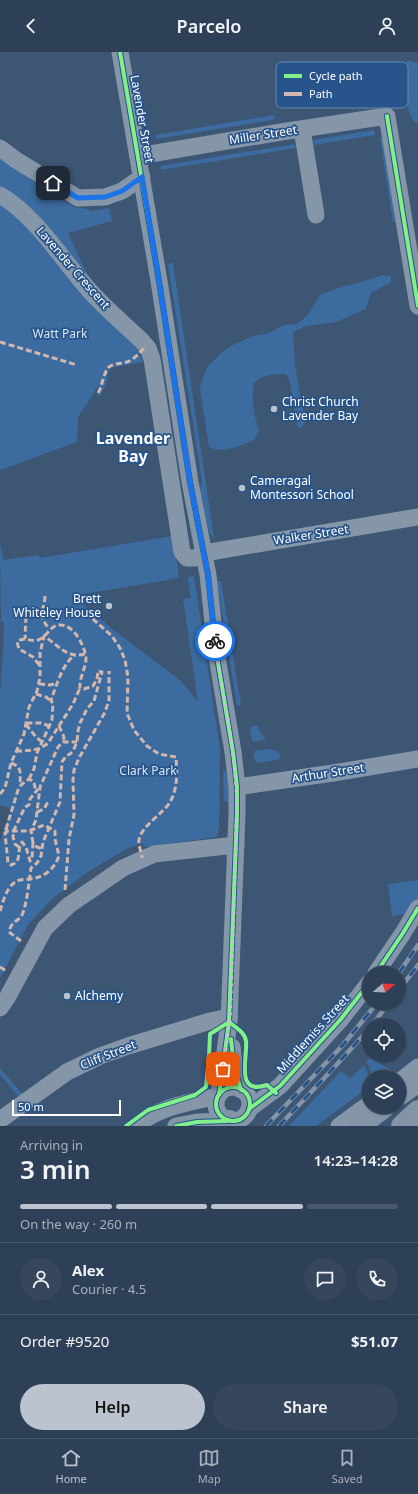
<!DOCTYPE html>
<meta charset="utf-8">
<style>
:root{--surface:#2e4057;--page:#36475d;--text:#f1f3f6;--muted:#a7afba;--line:#49596d;--accent:#bbc4ce}
body{margin:0;font-family:"Noto Sans",sans-serif;background:var(--page);color:var(--text);height:100vh;display:flex;flex-direction:column;font-size:15px;white-space:nowrap}
*{box-sizing:border-box;margin:0}
p{font-size:13px;color:var(--muted)}
.icon{flex:none;width:22px;height:22px;fill:none;stroke:currentColor;stroke-width:2;stroke-linecap:round;stroke-linejoin:round}
.map{position:relative;height:1074px;overflow:hidden}
.side{display:flex;flex-direction:column;background:var(--surface);flex:1}
.side>*{flex:none}
.needle{width:26px;rotate:71deg}
.controls{position:absolute;left:362px;top:914px;display:grid;gap:8px}
.controls a{display:grid;place-items:center;width:44px;height:44px;border-radius:50%;background:var(--surface);box-shadow:0 1px 3px #0004,0 0 0 1px var(--line);font-size:20px}
.scale{position:absolute;left:12px;bottom:10px;width:109px;box-sizing:border-box;padding-left:4px;border:2px solid #fff;border-top:0;font-size:11px;line-height:14px;white-space:nowrap;color:#fff;-webkit-text-stroke:3px #27548a;paint-order:stroke}
.pin{position:absolute;display:grid;place-items:center;width:34px;height:34px;color:#fff;margin:-17px;border-radius:8px;box-shadow:0 2px 6px #0006}
.courier{position:absolute;display:grid;place-items:center;width:40px;height:40px;margin:-20px;border:3px solid #1a73e8;border-radius:50%;background:#fff;color:#222;box-shadow:0 1px 5px #0007}
.summary em{font-style:normal;font-weight:600}
.summary div{display:flex;flex-direction:column-reverse}
.summary{display:flex;align-items:center;justify-content:space-between;height:68px;padding:0 20px}
h1{font-size:26px;font-weight:600;line-height:30px}
.bar{display:grid;grid-template-columns:repeat(4,1fr);gap:6px 4px;align-content:center;height:48px;padding:0 20px}
.bar i{height:5px;border-radius:3px;background:var(--line)}
.bar .active{background:var(--accent)}
.bar p{grid-column:span 4}
.line{display:flex;align-items:center;gap:10px;padding:0 20px;border-top:1px solid var(--line)}
.line div{flex:1}
.round{display:grid;place-items:center;flex:none;width:42px;height:42px;border-radius:21px;background:var(--page)}
.primary-button{display:flex;gap:8px;margin-top:auto;padding:8px 20px}
.primary-button a{flex:1;height:46px;border-radius:24px;background:var(--accent);color:#111;font-size:16px;font-weight:600;line-height:46px;text-align:center}
.primary-button a+a{background:var(--page);color:var(--text)}
header{display:flex;justify-content:space-between;align-items:center;height:52px;padding:0 20px;background:var(--surface);font-size:18px;font-weight:600}
.tab-bar{display:flex;justify-content:space-around;align-items:center;height:56px;border-top:1px solid var(--line);background:var(--surface);font-size:11px;color:var(--muted)}
.tab-bar a{display:grid;justify-items:center;gap:2px}
.tab-bar .active{color:var(--accent)}
.map>svg:first-child{display:block}
</style>
<header><svg class="icon" aria-label="back" viewBox="0 0 24 24"><path d="M15 5l-7 7 7 7"/></svg>Parcelo<svg class="icon" aria-label="person" viewBox="0 0 24 24"><circle cx="12" cy="8" r="4"/><path d="M4 21q1-7 8-7t8 7"/></svg></header>
<div class="map">
<svg width="418" height="1074" viewBox="0 0 418 1074">
<rect width="100%" height="100%" fill="#3d5674"/>
<!-- green -->
<g fill="#3c6ba0">
<path d="M 407,8 L 418,11 L 418,71 L 415,71 L 411,65 L 402,37 Z"/>
<path d="M 274,63 L 275,66 L 273,68 L 156,87 L 156,83 Z"/>
<path d="M 374,78 L 375,83 L 314,93 L 313,88 Z"/>
<path d="M 383,85 L 396,170 L 393,170 L 380,86 Z"/>
<path d="M 295,92 L 296,96 L 161,118 L 160,114 Z"/>
<path d="M 0,106 L 61,148 L 74,155 L 88,157 L 90,159 L 109,156 L 112,169 L 68,181 L 89,227 L 131,283 L 143,310 L 109,316 C 107,327 106,337 98,345 L 99,333 L 78,365 L 77,390 L 0,418 Z"/>
<path d="M 173,211 L 214,486 L 211,483 L 208,477 L 200,437 L 202,429 L 168,212 Z"/>
<path d="M 383,223 L 391,224 L 391,230 L 371,241 L 366,257 L 336,270 L 306,274 L 293,280 L 295,313 L 305,370 L 300,377 L 297,373 L 290,329 L 286,322 C 273,322 264,322 254,331 C 251,347 254,363 259,379 L 254,388 C 241,394 223,402 209,395 L 200,337 L 202,328 L 208,314 L 221,301 L 231,294 L 253,284 L 266,282 L 284,273 L 297,272 L 307,264 L 320,243 L 344,234 L 358,231 Z"/>
<path d="M 173,484 L 179,526 L 78,543 L 78,548 L 111,576 L 181,629 L 198,650 L 183,547 L 191,546 L 188,527 L 189,525 L 194,524 L 220,697 L 219,775 L 217,785 L 144,795 L 143,791 L 128,796 L 91,818 L 53,846 L 28,873 L 0,926 L 0,790 L 11,757 L 0,753 L 0,642 L 3,599 L 4,570 L 1,570 L 0,492 L 4,509 L 9,507 L 39,503 L 40,506 Z"/>
<path d="M 217,529 L 221,529 L 241,653 L 237,654 Z"/>
<path d="M 258,673 L 259,679 L 266,687 L 254,690 L 252,688 L 250,677 L 252,674 Z"/>
<path d="M 268,697 L 277,699 L 280,703 L 280,707 L 277,708 L 257,711 L 253,704 L 255,699 Z"/>
<path d="M 223,717 L 228,723 L 229,750 L 226,750 L 224,748 Z"/>
<path d="M 418,828 L 418,848 L 410,861 L 392,864 L 388,832 Z"/>
<path d="M 370,1006 L 391,1018 L 383,1025 L 372,1025 L 369,1014 L 366,1010 Z"/>
<path d="M 364,1013 L 369,1025 L 369,1035 L 316,1074 L 289,1074 L 341,1019 L 350,1027 Z"/>
<path d="M 0,1016 L 23,1043 L 19,1045 L 0,1023 Z"/>
</g>
<g fill="none" stroke-linecap="round" stroke-linejoin="round">
<!-- minor -->
<g stroke="#8496a8" stroke-width="17">
<path d="M 120,0 L 159,229 L 190,430 L 208,523 L 216,599 L 233,700 L 237,735 L 237,762 L 229,970 L 219,1043"/>
<path d="M 302,77 L 316,163"/>
<path d="M 0,96 L 16,108 L 78,146 L 105,145 L 122,139 L 142,125"/>
<path d="M 138,104 L 281,80 L 387,64 L 418,254"/>
<path d="M 0,143 C 36,164 62,208 90,239 C 105,256 124,272 141,288 L 148,296 L 152,307 L 182,500 L 187,506 L 195,506 L 204,501 L 418,465"/>
<path d="M 237,735 L 333,721 L 418,707"/>
<path d="M 376,921 L 403,881 L 418,856"/>
<path d="M 0,956 L 7,946 L 45,876 L 69,853 L 97,834 L 123,816 L 154,802 L 236,793"/>
<path d="M 232,995 L 235,1020 L 241,1038"/>
<path d="M 399,1030 L 418,1015"/>
<circle cx="233" cy="1052" r="17"/>
<path d="M 249,1057 L 280,1034 L 341,967 L 369,931"/>
<path d="M 0,1068 L 67,1020 L 100,1004 L 128,994 L 210,969 L 229,965"/>
<path d="M 136,1074 C 158,1055 191,1050 218,1044"/>
<path d="M 176,1074 L 197,1070 L 227,1069"/>
<path d="M 339,1074 L 369,1052"/>
</g>
<!-- highway -->
<g stroke="#8494a7" stroke-width="22">
<path d="M 399,1043 L 418,1029"/>
<path d="M 229,1069 L 233,1074"/>
<path d="M 359,1074 L 384,1055"/>
<path d="M 402,1074 L 418,1059"/>
</g>
<!-- rail casing -->
<g stroke="#8494a7" stroke-width="4.5">
<g id="rail">
<path d="M 399,921 L 418,893"/>
<path d="M 399,938 L 418,913"/>
<path d="M 372,973 L 389,951"/>
<path d="M 266,1074 L 343,993 L 377,951"/>
<path d="M 279,1074 L 329,1021 L 369,977"/>
</g>
</g>
<!-- rail -->
<use href="#rail" stroke="#27548a" stroke-width="3" stroke-dasharray="9" stroke-linecap="butt"/>
<!-- quiet -->
<g stroke="#d1b7ad" stroke-width="3" stroke-dasharray="6 3" stroke-linecap="butt">
<path d="M 0,290 L 77,313"/>
<path d="M 98,341 C 102,335 104,319 109,315 C 114,311 121,312 127,310 C 134,308 141,299 146,294"/>
<path d="M 45,544 C 44,564 35,557 49,577"/>
<path d="M 21,559 L 25,560 L 26,563 L 25,587"/>
<path d="M 86,561 L 112,584 L 120,596 L 125,608 L 128,625 L 127,661 L 134,678 L 147,694 L 159,702 L 176,705 C 177,721 178,736 170,750 C 164,761 141,774 139,788 C 138,793 142,801 142,806"/>
<path d="M 39,632 L 50,633 L 58,631"/>
<path d="M 36,642 L 46,645 L 51,649"/>
<path d="M 59,674 L 64,685 L 63,690"/>
<path d="M 42,690 L 36,685 L 25,671 L 41,671 L 49,674"/>
<path d="M 16,699 C 27,699 39,699 48,691 L 73,652 L 80,636"/>
<path d="M 11,711 C 25,716 18,723 21,733"/>
<path d="M 29,727 L 34,717 L 37,701 L 52,668 L 53,651 L 51,649 L 52,645 C 57,632 63,611 75,603"/>
<path d="M 0,742 L 5,736 L 11,711 L 24,682 L 29,655 L 37,639 L 40,625 L 40,601 L 44,584 C 58,593 67,607 85,602"/>
<path d="M 37,760 L 44,757 L 48,750"/>
<path d="M 6,777 L 18,738 L 21,733 L 29,727 C 36,730 34,734 36,740"/>
<path d="M 8,779 L 5,781 L 8,811 L 11,813 C 21,810 18,801 20,793 L 22,790 L 26,795 L 30,809 L 32,807 L 33,791 L 37,795 L 43,797"/>
<path d="M 33,791 L 31,779 L 36,768 L 40,735 L 58,695 L 63,690 L 77,690"/>
<path d="M 19,795 L 15,792 L 13,785 L 14,778 L 25,755 L 29,753 L 30,747 L 38,737"/>
<path d="M 65,838 L 69,787 L 74,763 L 73,728 L 74,718 L 79,706 L 104,662 L 109,649 L 109,619"/>
<path d="M 0,859 C 3,850 6,837 14,831 C 18,827 24,828 29,827 C 43,826 54,818 59,804 L 55,787 L 55,779 L 44,773 L 29,779 L 8,779 L 5,776"/>
<path d="M 21,889 L 9,880 C 11,869 18,870 22,863 C 27,852 29,829 31,816 L 37,811 L 41,804 L 43,790 L 60,750 L 62,710 L 66,704 L 70,702 L 73,699 L 77,690 L 78,679 L 80,671 L 87,657 L 94,649 L 102,620 L 98,619 L 97,627 L 93,634 L 84,637 L 80,636 C 79,626 86,616 86,606 C 85,594 73,571 59,573 C 50,574 48,583 40,587 C 32,592 25,583 17,590 L 19,597 L 33,605 L 40,614"/>
<path d="M 0,915 L 6,919"/>
</g>
<!-- cycleway casing -->
<g stroke="#27548a" stroke-width="6">
<g id="cycleway">
<path d="M 120,0 L 159,229 L 190,430 L 208,523 L 216,599 L 233,700 L 237,735 L 237,762 L 229,970 L 219,1043"/>
<path d="M 387,64 L 418,254"/>
<path d="M 376,921 L 403,881 L 418,856"/>
<path d="M 231,987 L 234,1015 L 241,1038"/>
<circle cx="233" cy="1052" r="17"/>
<path d="M 249,1057 L 280,1034 L 341,967 L 369,931"/>
<path d="M 126,1074 L 148,1058 L 195,1043 L 206,1035 L 209,1004 L 210,982 L 229,970 C 235,975 245,980 246,989 C 248,1005 234,1044 267,1033 L 276,1041"/>
<path d="M 176,1074 L 197,1070 L 227,1069"/>
</g>
</g>
<!-- cycleway -->
<use href="#cycleway" stroke="#82f089" stroke-width="4"/>
</g>
<g fill="none" stroke-linecap="round" stroke-linejoin="round">
<!-- done -->
<path stroke="#bbc4ce" stroke-width="4" stroke-dasharray="0 7.2" d="M 215,589 C 222,644 236,697 237,753 L 230,965 L 223,1017"/>
<!-- route -->
<path stroke="#1a73e8" stroke-width="5" d="M 53,131 L 78,146 L 105,145 L 122,139 L 142,125 L 159,229 L 190,430 L 208,523 L 215,589"/>
</g>
<!-- markers -->
<g fill="#bbc4ce" stroke="#27548a" stroke-width="1.5">
<circle cx="274" cy="357" r="4"/>
<circle cx="242" cy="436" r="4"/>
<circle cx="109" cy="554" r="4"/>
<circle cx="67" cy="944" r="4"/>
</g>
<g text-anchor="middle" stroke-width="3.5" stroke-linejoin="round" paint-order="stroke">
<!-- street labels -->
<g font-size="12" fill="#fff" stroke="#27548a">
<text transform="translate(142 67) rotate(80)" y="4">Lavender Street</text>
<text transform="translate(263 83) rotate(-9)" y="4">Miller Street</text>
<text transform="translate(73 216) rotate(49)" y="4">Lavender Crescent</text>
<text transform="translate(311 483) rotate(-9)" y="4">Walker Street</text>
<text transform="translate(328 721) rotate(-9)" y="4">Arthur Street</text>
<text transform="translate(313 982) rotate(-48)" y="4">Middlemiss Street</text>
<text transform="translate(108 1003) rotate(-22)" y="4">Cliff Street</text>
</g>
<!-- park labels -->
<g font-size="12" fill="#d9e7f7" stroke="#27548a">
<text x="60" y="286">Watt Park</text>
<text x="148" y="723">Clark Park</text>
</g>
<!-- poi labels -->
<g font-size="12" fill="#fff" stroke="#27548a" text-anchor="start">
<text x="282" y="354">Christ Church<tspan x="282" dy="14">Lavender Bay</tspan></text>
<text x="250" y="433">Cameragal<tspan x="250" dy="14">Montessori School</tspan></text>
<text x="101" y="551" text-anchor="end">Brett<tspan x="101" dy="14">Whiteley House</tspan></text>
<text x="75" y="948">Alchemy</text>
</g>
<!-- district labels -->
<g font-size="16" font-weight="bold" fill="#fff" stroke="#27548a">
<text x="133" y="392">Lavender<tspan x="133" dy="18">Bay</tspan></text>
</g>
</g>
<!-- legend -->
<rect x="276" y="10" width="132" height="46" rx="6" fill="#27548a" stroke="#6887ad" stroke-width="1"/>
<rect x="284" y="22" width="18" height="4" fill="#82f089"/>
<rect x="284" y="40" width="18" height="4" fill="#d1b7ad"/>
<g font-size="11" fill="#fff">
<text x="309" y="28">Cycle path</text>
<text x="309" y="46">Path</text>
</g>
</svg>
<div class="controls">
<a><svg class="needle" viewBox="-14 -14 28 28"><path d="M0-13l5 13h-10z" fill="#e53935"/><path d="M0 13l5-13h-10z" fill="#a7afba"/></svg></a>
<a><svg class="icon" aria-label="locate" viewBox="0 0 24 24"><circle cx="12" cy="12" r="6"/><path d="M12 2v4M12 18v4M2 12h4M18 12h4"/></svg></a>
<a><svg class="icon" aria-label="layers" viewBox="0 0 24 24"><path d="M12 4l9 5-9 5-9-5zM3 14l9 5 9-5"/></svg></a>
</div>
<div class="scale">50 m</div>
<div class="pin" style="left:223px;top:1017px;background:#ea580c"><svg class="icon" aria-label="bag" viewBox="0 0 24 24"><path d="M5 8h14l-1 12H6zM9 8a3 3 0 0 1 6 0"/></svg></div>
<div class="pin" style="left:53px;top:131px;background:#1f2937"><svg class="icon" aria-label="home" viewBox="0 0 24 24"><path d="M3 11l9-7 9 7M6 9v11h12V9"/></svg></div>
<div class="courier" style="left:215px;top:589px"><svg class="icon" aria-label="bike" viewBox="0 0 24 24"><circle cx="6" cy="16" r="4"/><circle cx="18" cy="16" r="4"/><path d="M6 16l4-8h5l3 8M10 8l3 8H6M13 5h3"/></svg></div>
</div>
<section class="side">
<div class="summary"><div><h1>3 min</h1><p>Arriving in</p></div><em>14:23–14:28</em></div>
<div class="bar"><i class="active"></i><i class="active"></i><i class="active"></i><i></i><p>On the way · 260 m</p></div>
<div class="line" style="height:72px"><a class="round"><svg class="icon" aria-label="person" viewBox="0 0 24 24"><circle cx="12" cy="8" r="4"/><path d="M4 21q1-7 8-7t8 7"/></svg></a><div><b>Alex</b><p>Courier · 4.5</p></div><a class="round"><svg class="icon" aria-label="chat" viewBox="0 0 24 24"><path d="M4 5h16v11H9l-5 4z"/></svg></a><a class="round"><svg class="icon" aria-label="phone" viewBox="0 0 24 24"><path d="M5 4h4l2 5-3 2q2 4 5 5l2-3 5 2v4C11 20 4 13 5 4z"/></svg></a></div>
<div class="line" style="height:52px"><div>Order #9520</div><b>$51.07</b></div>
<div class="primary-button"><a>Help</a><a>Share</a></div>
</section>
<nav class="tab-bar">
<a class="active"><svg class="icon" aria-label="home" viewBox="0 0 24 24"><path d="M3 11l9-7 9 7M6 9v11h12V9"/></svg>Home</a>
<a><svg class="icon" aria-label="map" viewBox="0 0 24 24"><path d="M3 6l6-2 6 2 6-2v14l-6 2-6-2-6 2zM9 4v14M15 6v14"/></svg>Map</a>
<a><svg class="icon" aria-label="saved" viewBox="0 0 24 24"><path d="M7 4h10v16l-5-4-5 4z"/></svg>Saved</a>
</nav>
